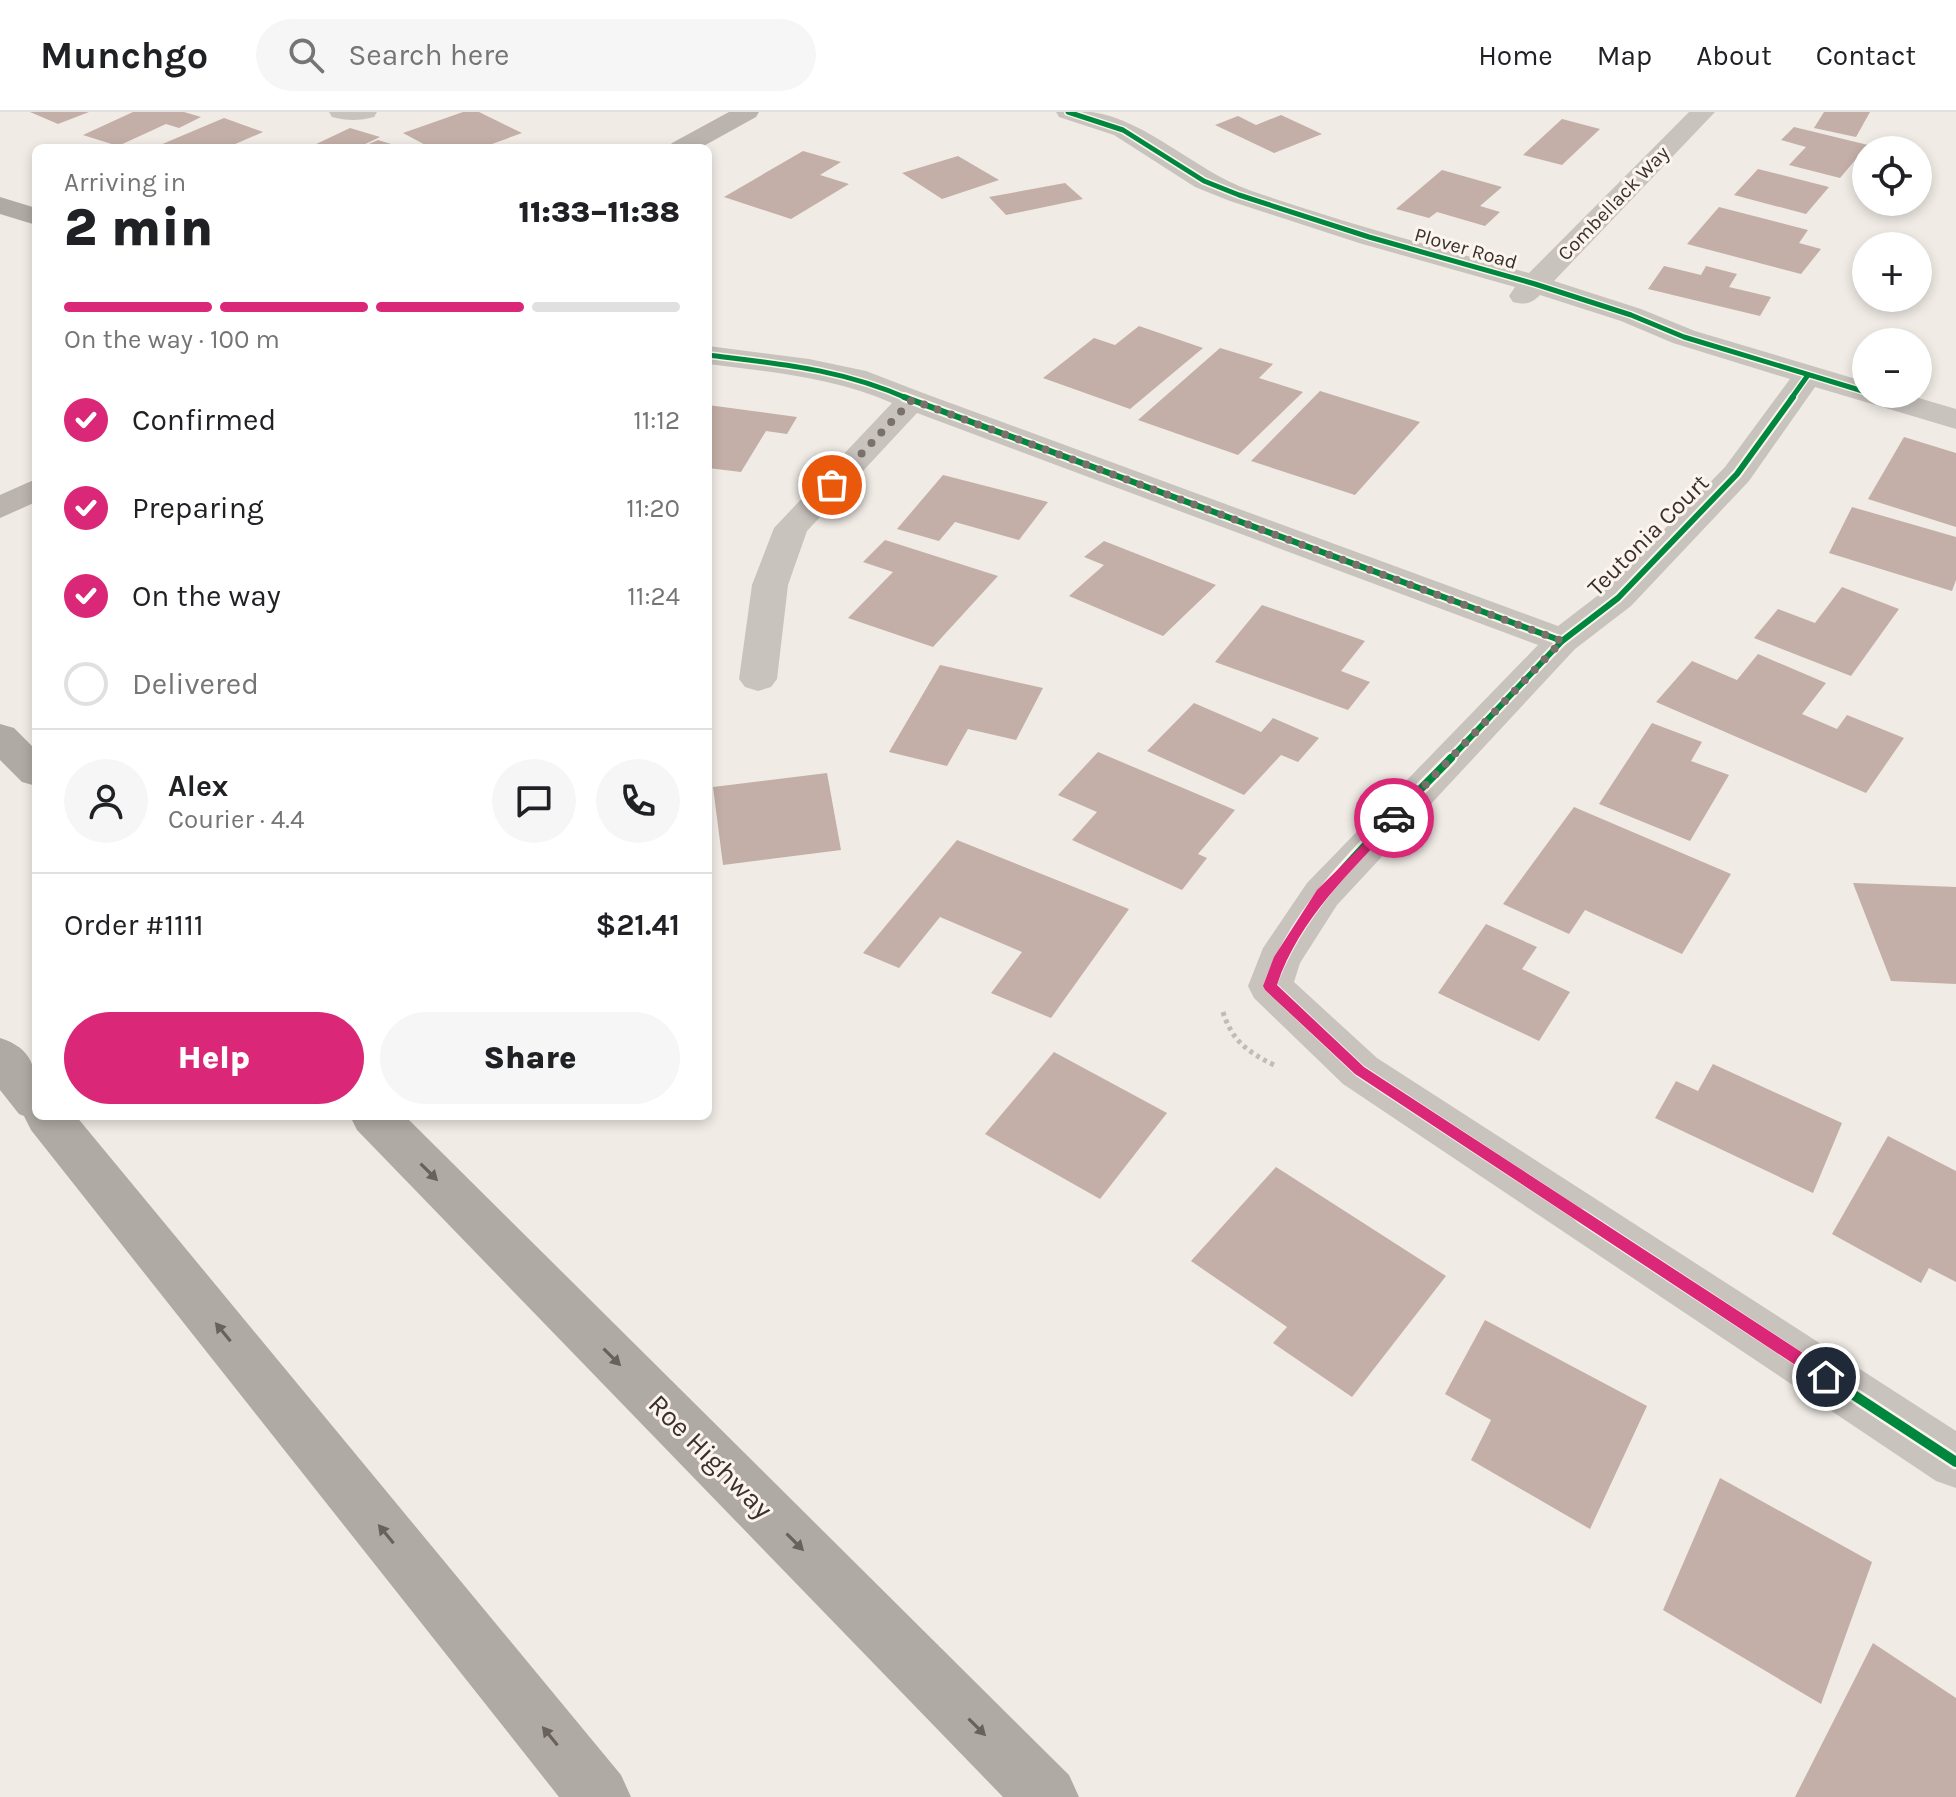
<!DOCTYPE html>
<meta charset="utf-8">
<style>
:root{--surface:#fff;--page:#f6f6f6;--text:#202124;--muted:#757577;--line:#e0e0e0;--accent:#db2777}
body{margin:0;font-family:Karla,sans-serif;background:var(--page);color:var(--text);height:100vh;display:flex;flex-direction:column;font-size:30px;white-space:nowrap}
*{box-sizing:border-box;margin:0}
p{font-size:26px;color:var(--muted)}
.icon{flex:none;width:44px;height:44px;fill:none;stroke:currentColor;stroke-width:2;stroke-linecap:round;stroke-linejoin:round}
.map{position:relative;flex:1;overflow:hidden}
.side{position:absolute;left:32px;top:32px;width:680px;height:976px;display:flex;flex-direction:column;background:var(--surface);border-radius:12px;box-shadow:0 4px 12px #0003}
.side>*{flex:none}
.tools{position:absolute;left:1852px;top:24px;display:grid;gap:16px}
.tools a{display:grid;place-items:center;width:80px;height:80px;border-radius:50%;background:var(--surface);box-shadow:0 4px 12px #0003;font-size:40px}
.pin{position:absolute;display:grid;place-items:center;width:68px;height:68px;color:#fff;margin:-34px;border:4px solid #fff;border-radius:50%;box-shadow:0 2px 8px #0007}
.courier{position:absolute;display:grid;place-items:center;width:80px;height:80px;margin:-40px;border:6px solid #db2777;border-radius:50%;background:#fff;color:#222;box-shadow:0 2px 10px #0007}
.headline em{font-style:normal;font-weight:800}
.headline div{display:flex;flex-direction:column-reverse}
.headline{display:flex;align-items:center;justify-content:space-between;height:136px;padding:0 32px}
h1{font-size:52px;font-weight:800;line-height:60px}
.bar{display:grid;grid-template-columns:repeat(4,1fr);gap:12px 8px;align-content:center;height:96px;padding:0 32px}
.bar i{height:10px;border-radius:6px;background:var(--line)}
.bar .selected{background:var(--accent)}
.bar p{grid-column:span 4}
.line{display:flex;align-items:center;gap:20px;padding:0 32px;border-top:2px solid var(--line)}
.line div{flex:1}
.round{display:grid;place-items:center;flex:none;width:84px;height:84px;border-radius:42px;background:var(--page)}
ol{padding:0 32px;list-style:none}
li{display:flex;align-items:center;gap:24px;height:88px}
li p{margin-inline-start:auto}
li .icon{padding:8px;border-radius:50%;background:var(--accent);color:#fff;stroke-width:4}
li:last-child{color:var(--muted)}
li i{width:44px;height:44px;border:4px solid var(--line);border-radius:50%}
.button{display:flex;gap:16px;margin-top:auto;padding:16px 32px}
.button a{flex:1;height:92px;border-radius:48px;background:var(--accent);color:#fff;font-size:32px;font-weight:800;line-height:92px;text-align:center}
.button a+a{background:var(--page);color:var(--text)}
header{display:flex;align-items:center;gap:48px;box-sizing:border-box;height:112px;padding:0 40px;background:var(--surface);border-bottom:2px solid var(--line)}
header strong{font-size:38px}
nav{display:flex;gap:44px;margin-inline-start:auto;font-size:28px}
.search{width:560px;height:72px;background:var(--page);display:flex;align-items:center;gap:20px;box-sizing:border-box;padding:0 28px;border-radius:44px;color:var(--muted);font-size:30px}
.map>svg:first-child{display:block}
</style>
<header>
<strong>Munchgo</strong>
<div class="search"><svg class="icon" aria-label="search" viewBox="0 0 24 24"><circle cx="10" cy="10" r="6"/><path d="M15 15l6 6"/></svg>Search here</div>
<nav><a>Home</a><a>Map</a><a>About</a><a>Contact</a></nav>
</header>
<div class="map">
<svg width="1956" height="1685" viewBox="0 0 1956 1685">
<rect width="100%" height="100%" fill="#f0ebe5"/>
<!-- building -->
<g fill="#c3afa7">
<path d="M 30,0 L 89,0 L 58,12 Z"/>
<path d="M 133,0 L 184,0 L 201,5 L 179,16 L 166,12 L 118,34 L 83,23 Z"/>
<path d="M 463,0 L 479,0 L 522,21 L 481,36 L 431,36 L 403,21 Z"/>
<path d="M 1824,0 L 1870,0 L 1856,25 L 1814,16 Z"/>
<path d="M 1281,3 L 1322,22 L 1274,41 L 1215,13 L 1238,4 L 1256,13 Z"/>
<path d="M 224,6 L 263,20 L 226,36 L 168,36 L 160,33 Z"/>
<path d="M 1562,7 L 1600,17 L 1562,53 L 1523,43 Z"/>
<path d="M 1794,15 L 1868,33 L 1840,66 L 1789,53 L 1806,35 L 1781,28 Z"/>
<path d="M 350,16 L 380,25 L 357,36 L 310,35 Z"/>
<path d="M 378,28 L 401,35 L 401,36 L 360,36 Z"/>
<path d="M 803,39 L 841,50 L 820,63 L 849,72 L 791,107 L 724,85 Z"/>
<path d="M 958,44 L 999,68 L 942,87 L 902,61 Z"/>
<path d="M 1758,57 L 1829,75 L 1806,102 L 1734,83 Z"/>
<path d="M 1442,58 L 1502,75 L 1480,94 L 1500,100 L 1485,114 L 1437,100 L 1429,106 L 1396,97 Z"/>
<path d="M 1065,71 L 1083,87 L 1006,103 L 989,85 Z"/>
<path d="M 1719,95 L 1808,118 L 1799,131 L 1821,137 L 1801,162 L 1687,132 Z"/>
<path d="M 1664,154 L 1701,163 L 1706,154 L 1737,162 L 1729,175 L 1771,185 L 1760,204 L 1648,177 Z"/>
<path d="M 1139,214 L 1203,236 L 1130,297 L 1043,266 L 1094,226 L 1115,233 Z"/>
<path d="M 1220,236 L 1273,252 L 1259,266 L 1303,280 L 1238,343 L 1138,308 Z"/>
<path d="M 1320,279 L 1420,310 L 1355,383 L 1251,349 Z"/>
<path d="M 708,293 L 797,305 L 787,322 L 766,319 L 741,360 L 708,356 Z"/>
<path d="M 1904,325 L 1956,341 L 1956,415 L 1868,387 Z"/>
<path d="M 943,363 L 1048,390 L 1019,428 L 955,410 L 939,429 L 897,417 Z"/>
<path d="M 1852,395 L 1956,425 L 1956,468 L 1952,479 L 1829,441 Z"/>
<path d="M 885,428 L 998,464 L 933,535 L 848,506 L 893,460 L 863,450 Z"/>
<path d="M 1104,429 L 1216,473 L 1163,524 L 1069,484 L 1104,453 L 1084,445 Z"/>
<path d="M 1842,475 L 1899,497 L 1851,564 L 1754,526 L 1778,497 L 1815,511 Z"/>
<path d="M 1262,493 L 1365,529 L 1341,559 L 1370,570 L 1348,598 L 1215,550 Z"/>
<path d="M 1758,542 L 1826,571 L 1802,602 L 1837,617 L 1847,603 L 1904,626 L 1866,681 L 1656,590 L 1692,549 L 1737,568 Z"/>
<path d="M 940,553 L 1043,576 L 1016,628 L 968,617 L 947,654 L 889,640 Z"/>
<path d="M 1194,591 L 1261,620 L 1273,606 L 1319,626 L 1298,650 L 1281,643 L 1244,683 L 1147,639 Z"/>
<path d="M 1652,611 L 1702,630 L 1691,649 L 1729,663 L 1690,729 L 1599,692 Z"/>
<path d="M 1098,640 L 1235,698 L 1198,742 L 1207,746 L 1182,778 L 1072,728 L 1097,700 L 1058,683 Z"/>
<path d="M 827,661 L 841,738 L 723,753 L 713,675 Z"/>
<path d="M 1574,695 L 1731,762 L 1682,842 L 1585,798 L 1569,822 L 1503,792 Z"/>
<path d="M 957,728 L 1129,797 L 1051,906 L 991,881 L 1022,840 L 940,805 L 899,856 L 863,841 Z"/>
<path d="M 1853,771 L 1956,775 L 1956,872 L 1891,869 Z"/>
<path d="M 1486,812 L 1537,835 L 1522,857 L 1570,880 L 1539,929 L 1438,881 Z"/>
<path d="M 1054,940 L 1167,1001 L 1100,1087 L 985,1022 Z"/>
<path d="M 1713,952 L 1842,1011 L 1813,1081 L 1655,1006 L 1676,969 L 1698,979 Z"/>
<path d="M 1888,1024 L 1956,1059 L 1956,1170 L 1929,1156 L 1921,1171 L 1832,1122 Z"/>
<path d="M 1276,1055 L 1446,1164 L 1352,1285 L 1273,1231 L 1287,1215 L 1191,1149 Z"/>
<path d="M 1485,1208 L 1647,1294 L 1590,1417 L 1471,1348 L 1491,1308 L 1445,1282 Z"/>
<path d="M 1720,1366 L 1872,1450 L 1821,1592 L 1663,1498 Z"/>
<path d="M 1873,1531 L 1956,1586 L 1956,1685 L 1795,1685 Z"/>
</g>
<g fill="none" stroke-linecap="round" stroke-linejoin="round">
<!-- path -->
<path stroke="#c2bbb6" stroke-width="5" stroke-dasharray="4 4" stroke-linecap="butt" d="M 1223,900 C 1232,929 1248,940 1274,953"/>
<!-- minor -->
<g fill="#c9c3be" fill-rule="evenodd">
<path d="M 329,0 L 377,0 L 374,5 C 360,9 346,9 332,5 Z"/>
<path d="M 1056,0 C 1067,0 1081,0 1092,0 C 1147,8 1196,59 1249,78 C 1341,110 1435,135 1529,161 L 1689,0 L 1715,0 L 1554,169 L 1641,197 L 1695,219 L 1866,270 L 1866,282 L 1905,282 L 1956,297 L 1956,317 L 1815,275 L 1749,369 L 1631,494 L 1575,537 L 1337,793 L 1300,851 L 1294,870 L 1377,946 L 1956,1319 L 1956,1376 L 1936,1369 L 1343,972 L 1254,886 L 1248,874 L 1263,836 L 1307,771 L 1538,533 L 917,301 L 807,419 L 788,473 L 777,567 L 771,575 L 758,579 L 745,575 L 739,567 L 752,473 L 774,416 L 892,291 C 833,265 771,260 708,252 L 708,234 L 809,247 L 866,259 L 923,281 L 1558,514 L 1605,478 L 1725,355 L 1790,267 L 1673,231 L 1621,209 L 1540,183 C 1531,192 1525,193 1513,190 L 1509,184 L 1515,175 L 1359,131 L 1230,89 L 1195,75 L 1114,23 L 1059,5 Z"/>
</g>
<!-- secondary -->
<g fill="#bab3ae" fill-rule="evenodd">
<path d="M 729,0 L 759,0 L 756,5 L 700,36 L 668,36 L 672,31 Z"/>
<path d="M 36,367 L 36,390 L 0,406 L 0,383 Z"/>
</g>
<!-- motorway -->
<g fill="#afaaa4" fill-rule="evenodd">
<path d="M 0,85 L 36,96 L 36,113 L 0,102 Z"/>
<path d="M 0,612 L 14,616 L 36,638 L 36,674 L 22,670 L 0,648 Z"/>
<path d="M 0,926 C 41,939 36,967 36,1004 L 76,1004 L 621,1663 L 631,1685 L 559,1685 L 31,1018 L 24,1004 L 19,1002 L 0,978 Z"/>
<path d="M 350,1004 L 405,1004 L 1069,1663 L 1079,1685 L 1003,1685 L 357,1018 Z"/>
</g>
<!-- cycleway-far3 casing -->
<g stroke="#fbf5ee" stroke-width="8">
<g id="cycleway-far3">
<path d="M 1068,0 L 1123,18 L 1204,69 L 1239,83 L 1369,125 L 1535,172 L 1631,203 L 1684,225 L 1866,280"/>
<path d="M 708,243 C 781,252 841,257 909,287"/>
<path d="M 1791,287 L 1808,263"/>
</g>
</g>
<!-- cycleway-far2 casing -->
<g stroke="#fbf5ee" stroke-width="10">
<g id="cycleway-far2">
<path d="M 904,285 L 1562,529"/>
<path d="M 1449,648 L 1562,529 L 1618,486 L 1737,362 L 1793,285"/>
</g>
</g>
<!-- cycleway-far1 casing -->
<g stroke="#fbf5ee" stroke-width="13">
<path id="cycleway-far1" d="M 1451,646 C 1387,713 1301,785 1270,874 L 1360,959 L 1584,1106"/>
</g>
<!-- cycleway casing -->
<g stroke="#fbf5ee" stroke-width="15">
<path id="cycleway" d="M 1581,1104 L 1956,1350"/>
</g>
<!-- cycleway-far3 -->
<use href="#cycleway-far3" stroke="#00873e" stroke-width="5"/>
<!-- cycleway-far2 -->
<use href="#cycleway-far2" stroke="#00873e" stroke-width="6"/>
<!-- cycleway-far1 -->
<use href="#cycleway-far1" stroke="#00873e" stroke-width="8"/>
<!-- cycleway -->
<use href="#cycleway" stroke="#00873e" stroke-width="10"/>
</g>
<!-- one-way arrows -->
<defs><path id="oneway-solid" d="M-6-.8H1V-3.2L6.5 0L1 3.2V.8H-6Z" transform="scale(2)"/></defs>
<g fill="#69615b">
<use href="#oneway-solid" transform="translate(429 1060) rotate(45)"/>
<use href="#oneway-solid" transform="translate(223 1220) rotate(-129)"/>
<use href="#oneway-solid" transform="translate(612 1245) rotate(45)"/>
<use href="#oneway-solid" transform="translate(386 1422) rotate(-129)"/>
<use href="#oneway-solid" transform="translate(795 1430) rotate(45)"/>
<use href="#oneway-solid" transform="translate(977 1615) rotate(45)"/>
<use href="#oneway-solid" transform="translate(550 1624) rotate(-129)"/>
</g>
<!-- route -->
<path fill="#db2777" d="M 1394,702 L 1398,703 L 1398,709 C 1351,759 1299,807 1277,873 L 1364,955 L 1832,1260 L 1832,1270 L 1821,1270 L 1355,962 L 1265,878 L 1263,874 L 1274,845 L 1317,778 Z"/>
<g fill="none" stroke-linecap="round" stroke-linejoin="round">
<!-- done -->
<path stroke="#7a716c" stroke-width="8" stroke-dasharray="0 14.4" d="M 832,373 L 912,288 L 1562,529 L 1394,706"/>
</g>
<g text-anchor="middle" stroke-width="6" stroke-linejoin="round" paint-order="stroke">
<!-- far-street labels -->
<g font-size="20" fill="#3b302b" stroke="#fbf5ee">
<text transform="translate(1613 91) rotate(-46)" y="7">Combellack Way</text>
<text transform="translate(1466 136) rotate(16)" y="7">Plover Road</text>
</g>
<!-- street labels -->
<g font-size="24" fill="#3b302b" stroke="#fbf5ee">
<text transform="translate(1648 423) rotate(-45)" y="8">Teutonia Court</text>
</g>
<!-- near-street labels -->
<g font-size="28" fill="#3b302b" stroke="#fbf5ee">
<text transform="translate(711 1344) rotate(45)" y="10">Roe Highway</text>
</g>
</g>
</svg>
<div class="tools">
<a><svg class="icon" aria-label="locate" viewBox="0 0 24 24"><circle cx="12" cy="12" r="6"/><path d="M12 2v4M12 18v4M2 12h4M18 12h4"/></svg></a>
<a>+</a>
<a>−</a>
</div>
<div class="pin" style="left:832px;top:373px;background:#ea580c"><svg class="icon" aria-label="bag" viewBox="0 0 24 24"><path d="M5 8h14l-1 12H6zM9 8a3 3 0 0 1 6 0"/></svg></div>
<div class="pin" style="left:1826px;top:1265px;background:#1f2937"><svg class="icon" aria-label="home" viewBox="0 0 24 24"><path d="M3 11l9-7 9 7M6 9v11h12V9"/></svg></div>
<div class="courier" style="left:1394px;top:706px"><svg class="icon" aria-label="car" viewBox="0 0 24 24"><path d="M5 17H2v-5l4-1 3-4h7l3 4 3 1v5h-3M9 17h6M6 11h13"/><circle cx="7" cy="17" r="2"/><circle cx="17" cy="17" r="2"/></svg></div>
<section class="side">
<div class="headline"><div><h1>2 min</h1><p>Arriving in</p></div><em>11:33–11:38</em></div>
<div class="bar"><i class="selected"></i><i class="selected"></i><i class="selected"></i><i></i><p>On the way · 100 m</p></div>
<ol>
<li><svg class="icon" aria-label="check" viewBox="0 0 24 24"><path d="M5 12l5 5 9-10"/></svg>Confirmed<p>11:12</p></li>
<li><svg class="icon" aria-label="check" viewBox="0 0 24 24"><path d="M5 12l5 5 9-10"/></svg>Preparing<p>11:20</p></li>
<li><svg class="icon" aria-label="check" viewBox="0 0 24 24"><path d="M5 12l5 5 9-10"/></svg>On the way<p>11:24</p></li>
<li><i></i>Delivered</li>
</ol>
<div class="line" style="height:144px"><a class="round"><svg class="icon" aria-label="person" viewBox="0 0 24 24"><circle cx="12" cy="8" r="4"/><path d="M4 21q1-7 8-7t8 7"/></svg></a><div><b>Alex</b><p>Courier · 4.4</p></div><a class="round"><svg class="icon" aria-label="chat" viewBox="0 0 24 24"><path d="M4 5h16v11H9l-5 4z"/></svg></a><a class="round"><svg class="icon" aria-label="phone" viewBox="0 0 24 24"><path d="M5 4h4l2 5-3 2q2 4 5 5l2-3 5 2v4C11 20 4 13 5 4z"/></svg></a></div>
<div class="line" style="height:104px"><div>Order #1111</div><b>$21.41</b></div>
<div class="button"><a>Help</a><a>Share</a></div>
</section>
</div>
